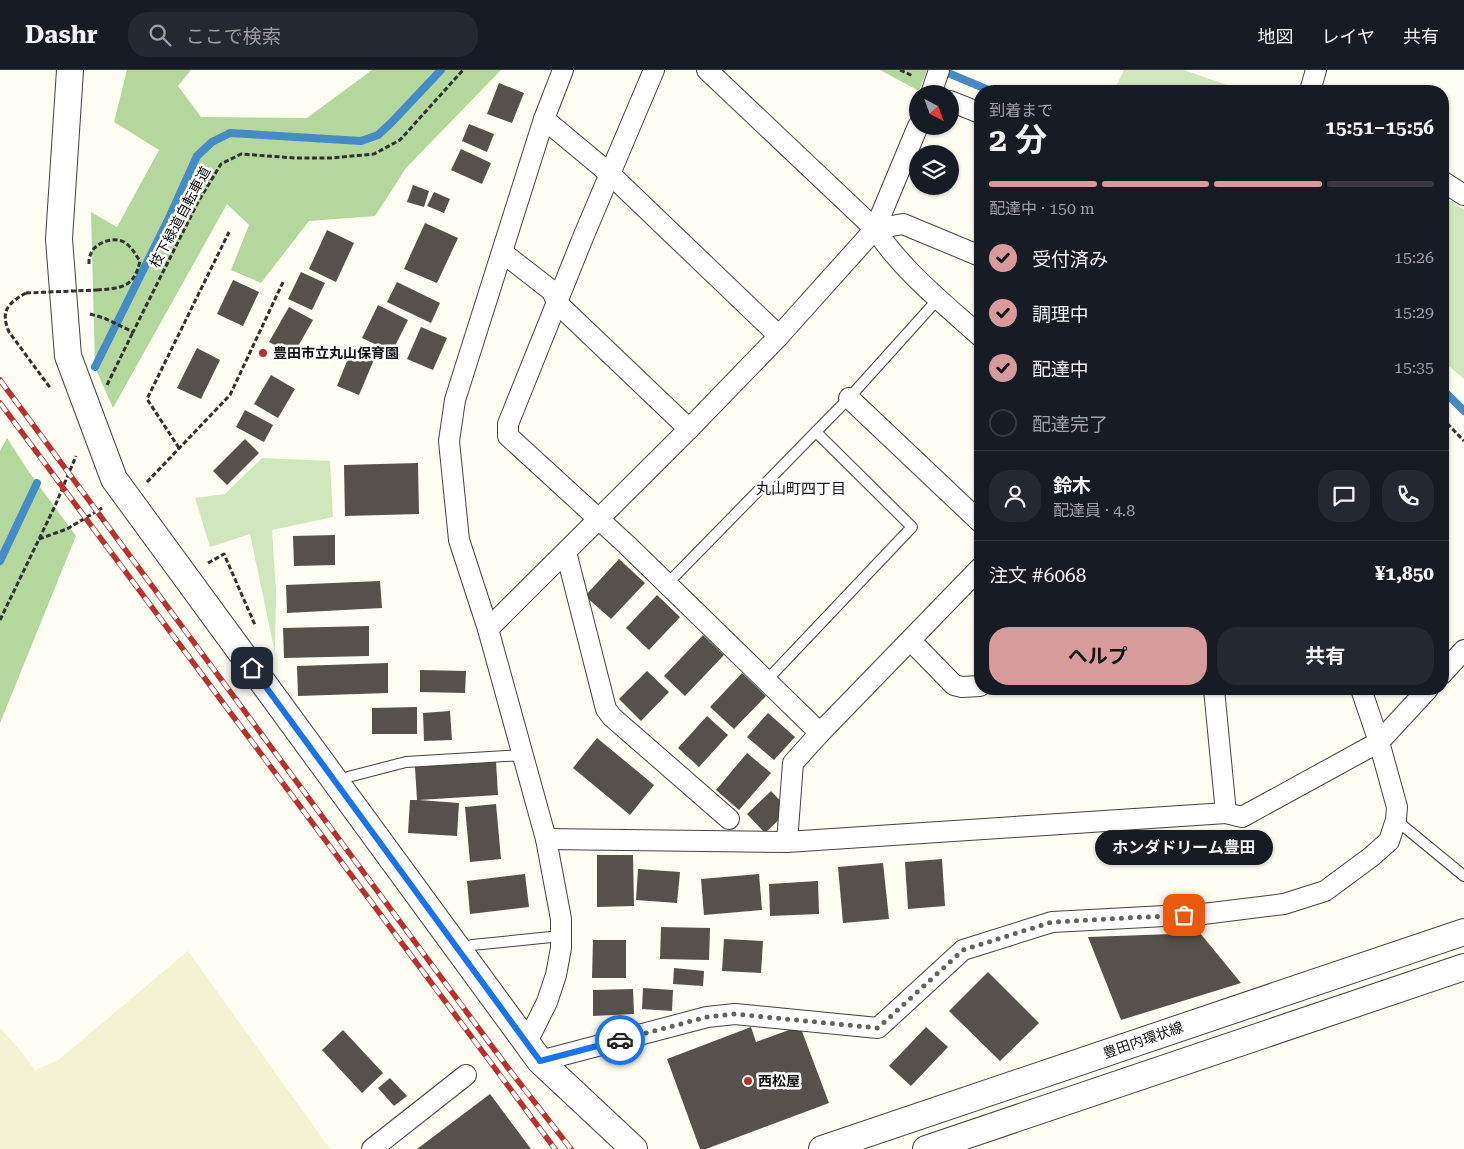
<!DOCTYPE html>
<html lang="ja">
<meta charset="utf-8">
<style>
:root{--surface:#171b24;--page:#242831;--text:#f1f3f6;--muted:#9ea1a6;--line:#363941;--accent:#d79b9c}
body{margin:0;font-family:"Roboto Serif","Noto Sans JP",serif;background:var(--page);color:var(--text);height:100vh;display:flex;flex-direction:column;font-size:19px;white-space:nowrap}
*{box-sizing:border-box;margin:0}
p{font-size:16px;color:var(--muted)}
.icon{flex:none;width:28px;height:28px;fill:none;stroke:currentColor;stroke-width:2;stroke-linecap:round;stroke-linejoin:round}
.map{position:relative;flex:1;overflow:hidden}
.sheet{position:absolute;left:974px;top:15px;width:475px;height:610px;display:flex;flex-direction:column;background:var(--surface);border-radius:20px;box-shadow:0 1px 4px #0004}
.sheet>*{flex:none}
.needle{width:32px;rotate:139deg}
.controls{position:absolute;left:909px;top:15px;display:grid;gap:10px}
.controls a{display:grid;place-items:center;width:50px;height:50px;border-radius:50%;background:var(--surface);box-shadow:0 1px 4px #0004;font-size:25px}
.pin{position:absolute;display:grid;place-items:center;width:42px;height:42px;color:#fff;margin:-21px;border-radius:10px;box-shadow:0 2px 8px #0006}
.courier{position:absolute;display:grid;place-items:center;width:50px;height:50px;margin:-25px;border:4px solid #1a73e8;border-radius:50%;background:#fff;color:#222;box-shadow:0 1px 6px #0007}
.bubble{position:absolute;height:35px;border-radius:18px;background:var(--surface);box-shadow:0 1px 4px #0004;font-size:16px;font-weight:700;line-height:35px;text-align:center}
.headline em{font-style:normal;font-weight:700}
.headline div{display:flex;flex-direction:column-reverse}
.headline{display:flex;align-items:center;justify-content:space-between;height:85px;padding:0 15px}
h1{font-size:32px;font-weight:700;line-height:38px}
.bar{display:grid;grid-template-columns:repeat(4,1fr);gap:8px 5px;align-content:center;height:60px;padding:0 15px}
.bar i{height:6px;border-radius:4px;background:var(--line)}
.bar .selected{background:var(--accent)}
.bar p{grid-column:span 4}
.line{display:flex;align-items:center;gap:12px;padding:0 15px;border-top:1px solid var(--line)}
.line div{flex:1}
.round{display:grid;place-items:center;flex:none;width:52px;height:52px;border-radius:20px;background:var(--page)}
ol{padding:0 15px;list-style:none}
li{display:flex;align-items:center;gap:15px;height:55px}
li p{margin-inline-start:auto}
li .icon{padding:5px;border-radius:50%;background:var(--accent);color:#111;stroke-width:4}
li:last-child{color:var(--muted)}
li i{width:28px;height:28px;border:2px solid var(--line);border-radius:50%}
.button{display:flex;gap:10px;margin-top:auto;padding:10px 15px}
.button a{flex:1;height:58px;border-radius:20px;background:var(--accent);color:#111;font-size:20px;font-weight:700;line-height:58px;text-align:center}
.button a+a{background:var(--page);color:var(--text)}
header{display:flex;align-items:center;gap:30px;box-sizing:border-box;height:70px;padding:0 25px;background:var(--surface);border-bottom:1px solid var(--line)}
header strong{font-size:24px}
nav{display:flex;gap:28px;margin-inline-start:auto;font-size:18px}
.search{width:350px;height:45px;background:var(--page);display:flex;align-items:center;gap:12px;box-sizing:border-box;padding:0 18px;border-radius:20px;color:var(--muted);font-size:19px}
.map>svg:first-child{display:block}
</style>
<header>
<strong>Dashr</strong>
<div class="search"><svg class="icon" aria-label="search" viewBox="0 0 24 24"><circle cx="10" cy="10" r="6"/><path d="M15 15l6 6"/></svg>ここで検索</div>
<nav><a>地図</a><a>レイヤ</a><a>共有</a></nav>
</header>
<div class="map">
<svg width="1464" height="1079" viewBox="0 0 1464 1079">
<rect width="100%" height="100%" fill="#fefdf2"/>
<!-- farmland -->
<path fill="#f3f2d3" d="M 188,881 L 330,1079 L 0,1079 L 0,958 L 21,981 L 35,1000 L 57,991 Z"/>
<!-- green -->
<g fill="#d0e7bd">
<path d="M 1124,0 L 1184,0 L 1244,21 L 1114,21 Z"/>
<path d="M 1443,127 L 1464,139 L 1464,309 L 1443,291 Z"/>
<path d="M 262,388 L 330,391 L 333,447 L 272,460 L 276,521 L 275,583 L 250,464 L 210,477 L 195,428 L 225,424 Z"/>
</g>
<!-- forest -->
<g fill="#b4d79d">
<path d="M 127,0 L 191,0 L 178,16 L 201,47 L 307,48 L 372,0 L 501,0 L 406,98 L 375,146 L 309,151 L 261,213 L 231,200 L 249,155 L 227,134 L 113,338 L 95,297 L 91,142 L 117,157 L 159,80 L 114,52 Z"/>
<path d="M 880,0 L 927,0 L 919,21 Z"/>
<path d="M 7,368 L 29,402 L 76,466 L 0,653 L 0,381 Z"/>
</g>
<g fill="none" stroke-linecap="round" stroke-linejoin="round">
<!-- stream -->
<g stroke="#458bc6" stroke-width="8">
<path d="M 941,0 L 991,21"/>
<path d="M 95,297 L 169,148 L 197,86 L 212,72 L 230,63 L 361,71 L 378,65 L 391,53 L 441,0"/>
<path d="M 1442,319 L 1464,341"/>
<path d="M 0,491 L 37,413"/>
</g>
</g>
<!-- building -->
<g fill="#57514c">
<path d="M 499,13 L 524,23 L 512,53 L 487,44 Z"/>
<path d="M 469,54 L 494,64 L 487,82 L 462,71 Z"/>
<path d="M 461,79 L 491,93 L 482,114 L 451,100 Z"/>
<path d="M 413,115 L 429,121 L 424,137 L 407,132 Z"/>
<path d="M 434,122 L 450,129 L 444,143 L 427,136 Z"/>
<path d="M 425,153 L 458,168 L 437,213 L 404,199 Z"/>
<path d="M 327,160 L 354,173 L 336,212 L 309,199 Z"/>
<path d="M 301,202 L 325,213 L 312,240 L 288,229 Z"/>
<path d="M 233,210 L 259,222 L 243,256 L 217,244 Z"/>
<path d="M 397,212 L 440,233 L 431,253 L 387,232 Z"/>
<path d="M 378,235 L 408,250 L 392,282 L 362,268 Z"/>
<path d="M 289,237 L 313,250 L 293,285 L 269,272 Z"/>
<path d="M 421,257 L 447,268 L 433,300 L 407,289 Z"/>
<path d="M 353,276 L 376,285 L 359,325 L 337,316 Z"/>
<path d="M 197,278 L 220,290 L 201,329 L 177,318 Z"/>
<path d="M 271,305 L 295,319 L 278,348 L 254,334 Z"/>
<path d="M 245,340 L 273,355 L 264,372 L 236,357 Z"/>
<path d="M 245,369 L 259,383 L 227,415 L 213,401 Z"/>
<path d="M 418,393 L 419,444 L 345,446 L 344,395 Z"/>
<path d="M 335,465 L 335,495 L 294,496 L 293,466 Z"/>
<path d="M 619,489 L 645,513 L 611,549 L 585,526 Z"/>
<path d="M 380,511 L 382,538 L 287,543 L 286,515 Z"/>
<path d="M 657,525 L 680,547 L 649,580 L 626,558 Z"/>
<path d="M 369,556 L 369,586 L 284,588 L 283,558 Z"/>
<path d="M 703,565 L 724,585 L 685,626 L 664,606 Z"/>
<path d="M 388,593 L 388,623 L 298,626 L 297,596 Z"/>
<path d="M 420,600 L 466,601 L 465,623 L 420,622 Z"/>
<path d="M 647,601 L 669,622 L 641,651 L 619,629 Z"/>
<path d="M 742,603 L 766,626 L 734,659 L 710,637 Z"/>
<path d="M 417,637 L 417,664 L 372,664 L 372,638 Z"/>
<path d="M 450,641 L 452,670 L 424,671 L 423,643 Z"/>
<path d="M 768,643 L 795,667 L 774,690 L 747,667 Z"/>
<path d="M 707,646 L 728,665 L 699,697 L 678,678 Z"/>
<path d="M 597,668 L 654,715 L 630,745 L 573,698 Z"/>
<path d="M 747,683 L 771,703 L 739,740 L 716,720 Z"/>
<path d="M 496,692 L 498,725 L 419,730 L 459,733 L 457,766 L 408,763 L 410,730 L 417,730 L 415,697 Z"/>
<path d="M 771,721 L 789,740 L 765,763 L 747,744 Z"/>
<path d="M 496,734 L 501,789 L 470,792 L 465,737 Z"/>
<path d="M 597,785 L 633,785 L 634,836 L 597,837 Z"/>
<path d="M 942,789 L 945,836 L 908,839 L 905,792 Z"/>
<path d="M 883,793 L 889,849 L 843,853 L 838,797 Z"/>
<path d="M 638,799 L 680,802 L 677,833 L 636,830 Z"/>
<path d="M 525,804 L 529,837 L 470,844 L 467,811 Z"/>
<path d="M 759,804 L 762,840 L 704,845 L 701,809 Z"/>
<path d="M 818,811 L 819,844 L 770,846 L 769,814 Z"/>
<path d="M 661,857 L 710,858 L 709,890 L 660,889 Z"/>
<path d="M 1200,863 L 1241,913 L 1121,950 L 1088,867 Z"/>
<path d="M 724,869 L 763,871 L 761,903 L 722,901 Z"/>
<path d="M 593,870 L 626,870 L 626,908 L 592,908 Z"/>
<path d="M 674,898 L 704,901 L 703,916 L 673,914 Z"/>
<path d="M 988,902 L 1039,953 L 1000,991 L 949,941 Z"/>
<path d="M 643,918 L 673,920 L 672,941 L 642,939 Z"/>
<path d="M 633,919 L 634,944 L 593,946 L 593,920 Z"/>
<path d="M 800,956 L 829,1033 L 706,1079 L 700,1079 L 667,989 L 751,957 L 756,972 Z"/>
<path d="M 926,957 L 948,977 L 911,1016 L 889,996 Z"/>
<path d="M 343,960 L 383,1003 L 362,1023 L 322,980 Z"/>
<path d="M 390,1008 L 407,1026 L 394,1036 L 378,1018 Z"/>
<path d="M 490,1024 L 531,1079 L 417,1079 Z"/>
</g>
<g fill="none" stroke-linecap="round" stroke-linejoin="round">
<!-- service casing -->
<g stroke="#424242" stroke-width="12">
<g id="service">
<path d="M 667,514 L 849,328 L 938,229"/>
<path d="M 766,611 L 912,457 L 816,362"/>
<path d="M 348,707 L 406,692 L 523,685"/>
<path d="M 1396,750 L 1464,806"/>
<path d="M 472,875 L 561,866"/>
</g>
</g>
<!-- minor casing -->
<g stroke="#424242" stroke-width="22">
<g id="minor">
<path d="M 654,0 L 584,165 L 508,354 L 508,366 L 627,475 L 820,663"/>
<path d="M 707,0 L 875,159 C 902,200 943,233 980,266"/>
<path d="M 1310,21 L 1316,0"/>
<path d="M 931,24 L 939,0"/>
<path d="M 950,31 L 980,43"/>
<path d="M 544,49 L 610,104 L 779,266"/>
<path d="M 1442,111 L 1464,125"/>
<path d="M 875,159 L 903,154 L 980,186"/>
<path d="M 503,183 L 552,221 L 557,233 L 689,359"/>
<path d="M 849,328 L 980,452"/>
<path d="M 566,482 L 606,639 L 612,647 L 729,749"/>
<path d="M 488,559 L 689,359 L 779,266 L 875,159 L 918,56"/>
<path d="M 911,571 L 954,615 L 962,617 L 980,616"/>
<path d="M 1442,604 L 1464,580"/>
<path d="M 1226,743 L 1242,747 L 1379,672 L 1428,619"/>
<path d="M 546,769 L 787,772 L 1226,743 L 1214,619"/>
<path d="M 787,772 L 793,693 L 820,663 L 980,498"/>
<path d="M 527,972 L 547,932 L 556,905 L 561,878 L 561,849 L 546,769 L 488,559 L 459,470 L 449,371 L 455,330 L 544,49 L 563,0"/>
<path d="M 540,991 L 707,947 L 735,944 L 878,958 L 963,880 L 1052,852 L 1203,844 L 1284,834 L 1325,821 L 1371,787 L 1389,771 L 1396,750 L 1397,737 L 1379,672 L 1361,619"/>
<path d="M 372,1079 L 466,1005"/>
</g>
</g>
<!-- tertiary casing -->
<g stroke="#424242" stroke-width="28">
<g id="tertiary">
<path d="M 70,0 L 59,169 L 68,286 L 114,409 L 540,991 L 634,1079"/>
<path d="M 822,1079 L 1464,862"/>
<path d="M 926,1079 L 1464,897"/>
</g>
</g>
<!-- path -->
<g stroke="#313131" stroke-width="3" stroke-dasharray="5 2.5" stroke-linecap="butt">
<path d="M 900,0 L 913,6"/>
<path d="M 89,194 C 89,191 89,188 90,186 C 93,173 113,166 124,172 C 132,177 135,184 140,191 C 134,218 121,218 97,220"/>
<path d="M 26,223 C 8,233 0,241 9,262 L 51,319"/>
<path d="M 90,244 L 104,248 L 133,262 L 198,132 L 221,94 L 241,84 L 295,88 L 331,88 L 374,84 L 400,70 L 463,0"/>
<path d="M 107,315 L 133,262"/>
<path d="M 1442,348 L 1464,371"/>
<path d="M 179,378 L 147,329 L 229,162"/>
<path d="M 147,412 L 230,325 L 284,210"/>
<path d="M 39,469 L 67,459 L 102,438"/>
<path d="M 208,493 L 224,484 L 255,555"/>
<path d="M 0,550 L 55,436 L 76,386"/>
</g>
<!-- service -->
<use href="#service" stroke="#fff" stroke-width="10"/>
<!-- minor -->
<use href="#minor" stroke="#fff" stroke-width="20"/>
<!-- tertiary -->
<use href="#tertiary" stroke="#fff" stroke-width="26"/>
<!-- rail casing -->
<g stroke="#b8302f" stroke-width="5.5">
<g id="rail">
<path d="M 0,310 L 508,998 L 571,1079"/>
<path d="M 0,333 L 555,1079"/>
</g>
</g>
<!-- rail -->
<use href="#rail" stroke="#fff" stroke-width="4" stroke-dasharray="11" stroke-linecap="butt"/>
<!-- path-bridge -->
<path stroke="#313131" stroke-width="3" stroke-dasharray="5 2.5" stroke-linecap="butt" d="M 26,223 L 97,220"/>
</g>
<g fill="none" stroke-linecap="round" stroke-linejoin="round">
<!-- done -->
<path stroke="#63625e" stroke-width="5" stroke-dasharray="0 9" d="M 620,970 L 707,947 L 735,944 L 878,958 L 963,880 L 1052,852 L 1184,845"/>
<!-- route -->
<path stroke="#1a73e8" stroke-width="6" d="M 252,598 L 540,991 L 620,970"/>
</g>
<!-- markers -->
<g fill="#b8302f" stroke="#fff" stroke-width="2">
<circle cx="263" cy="283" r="5"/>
<circle cx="748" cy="1011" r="5"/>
</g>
<g text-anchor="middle" stroke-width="5" stroke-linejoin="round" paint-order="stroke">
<!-- street labels -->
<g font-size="14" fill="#0f0f0f" stroke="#fff">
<text transform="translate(180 147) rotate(-62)" y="5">枝下緑道自転車道</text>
<text transform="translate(1143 970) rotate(-19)" y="5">豊田内環状線</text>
</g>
<!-- poi labels -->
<g font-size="14" font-weight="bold" fill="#0f0f0f" stroke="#fff" text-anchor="start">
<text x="273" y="288">豊田市立丸山保育園</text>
<text x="758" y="1016">西松屋</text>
</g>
<!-- neighbourhood labels -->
<g font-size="15" fill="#0f0f0f" stroke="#fff">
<text x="801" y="424">丸山町四丁目</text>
</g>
</g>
</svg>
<div class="controls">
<a><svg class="needle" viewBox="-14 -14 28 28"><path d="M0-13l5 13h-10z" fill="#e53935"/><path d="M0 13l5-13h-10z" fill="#9ea1a6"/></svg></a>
<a><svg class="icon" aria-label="layers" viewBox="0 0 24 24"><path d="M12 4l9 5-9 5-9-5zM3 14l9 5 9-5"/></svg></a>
</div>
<div class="pin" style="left:1184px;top:845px;background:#ea580c"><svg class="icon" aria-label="bag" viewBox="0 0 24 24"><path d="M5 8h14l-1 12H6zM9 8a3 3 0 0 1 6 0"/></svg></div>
<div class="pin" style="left:252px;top:598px;background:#1f2937"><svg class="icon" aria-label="home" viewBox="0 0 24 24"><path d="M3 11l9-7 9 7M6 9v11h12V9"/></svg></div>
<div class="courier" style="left:620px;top:970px"><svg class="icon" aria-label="car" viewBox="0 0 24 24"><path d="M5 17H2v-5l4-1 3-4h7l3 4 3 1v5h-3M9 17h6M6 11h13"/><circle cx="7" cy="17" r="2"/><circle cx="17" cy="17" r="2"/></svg></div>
<div class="bubble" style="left:1095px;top:760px;width:178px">ホンダドリーム豊田</div>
<section class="sheet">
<div class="headline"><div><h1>2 分</h1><p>到着まで</p></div><em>15:51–15:56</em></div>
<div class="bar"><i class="selected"></i><i class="selected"></i><i class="selected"></i><i></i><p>配達中 · 150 m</p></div>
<ol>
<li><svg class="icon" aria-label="check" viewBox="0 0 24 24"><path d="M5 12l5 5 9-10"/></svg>受付済み<p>15:26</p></li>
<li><svg class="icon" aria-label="check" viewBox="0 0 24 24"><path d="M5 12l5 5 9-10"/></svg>調理中<p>15:29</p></li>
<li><svg class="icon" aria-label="check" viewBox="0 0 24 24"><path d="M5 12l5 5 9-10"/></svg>配達中<p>15:35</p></li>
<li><i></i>配達完了</li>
</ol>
<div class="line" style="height:90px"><a class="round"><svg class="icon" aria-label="person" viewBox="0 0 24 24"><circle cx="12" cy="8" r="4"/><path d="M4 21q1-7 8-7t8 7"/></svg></a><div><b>鈴木</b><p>配達員 · 4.8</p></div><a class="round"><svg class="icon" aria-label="chat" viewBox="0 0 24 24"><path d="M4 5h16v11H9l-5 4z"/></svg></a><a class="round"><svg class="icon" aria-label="phone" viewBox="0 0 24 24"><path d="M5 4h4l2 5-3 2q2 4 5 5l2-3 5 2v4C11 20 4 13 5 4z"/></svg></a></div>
<div class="line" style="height:65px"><div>注文 #6068</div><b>¥1,850</b></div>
<div class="button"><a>ヘルプ</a><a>共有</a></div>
</section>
</div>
